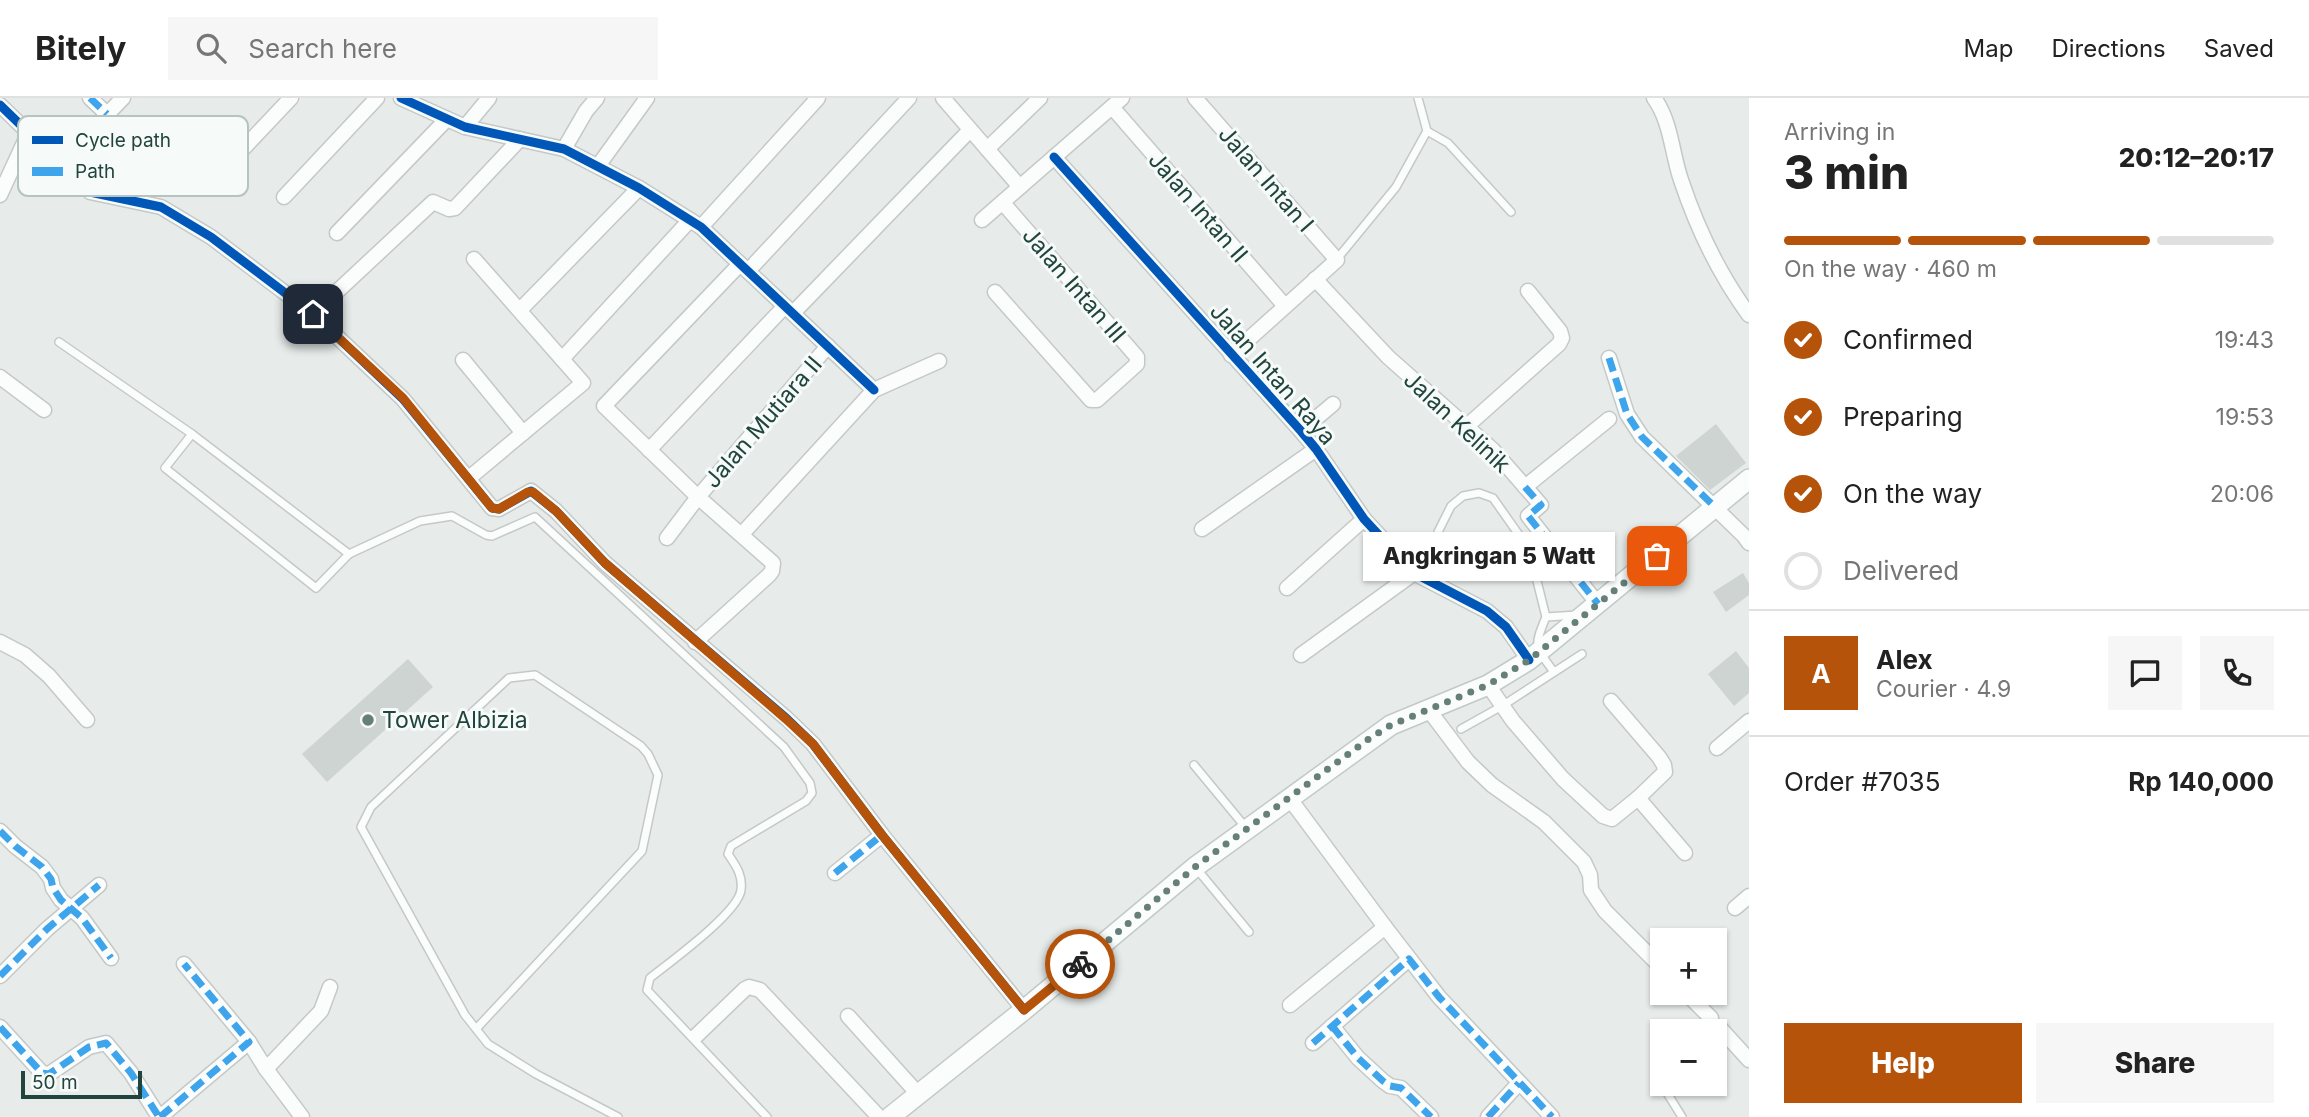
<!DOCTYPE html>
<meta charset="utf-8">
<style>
:root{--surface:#fff;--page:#f6f6f6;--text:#222;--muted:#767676;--line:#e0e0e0;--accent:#b45309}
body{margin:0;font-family:Inter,sans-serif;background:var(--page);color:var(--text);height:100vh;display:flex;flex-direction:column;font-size:26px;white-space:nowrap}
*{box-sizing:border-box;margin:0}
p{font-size:23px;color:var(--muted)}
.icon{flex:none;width:38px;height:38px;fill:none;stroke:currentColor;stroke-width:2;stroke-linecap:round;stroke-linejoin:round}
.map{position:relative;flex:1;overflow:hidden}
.side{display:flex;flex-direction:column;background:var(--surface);width:560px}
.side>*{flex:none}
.buttons{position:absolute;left:1650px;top:830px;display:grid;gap:14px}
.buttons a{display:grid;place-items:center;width:77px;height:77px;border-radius:0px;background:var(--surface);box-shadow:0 2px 5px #0004;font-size:35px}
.scale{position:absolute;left:21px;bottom:18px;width:121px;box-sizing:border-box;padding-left:7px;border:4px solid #21443c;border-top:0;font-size:19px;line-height:24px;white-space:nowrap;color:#21443c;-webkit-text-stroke:5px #f6fbf9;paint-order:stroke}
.pin{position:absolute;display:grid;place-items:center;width:60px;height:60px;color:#fff;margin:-30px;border-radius:14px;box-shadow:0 4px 10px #0006}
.courier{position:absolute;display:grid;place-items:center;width:70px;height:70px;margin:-35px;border:5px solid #b45309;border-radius:50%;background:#fff;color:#222;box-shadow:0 2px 9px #0007}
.bubble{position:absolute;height:49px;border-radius:0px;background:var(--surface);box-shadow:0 2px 5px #0004;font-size:23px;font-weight:800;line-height:49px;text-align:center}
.summary em{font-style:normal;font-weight:800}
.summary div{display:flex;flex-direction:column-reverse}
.summary{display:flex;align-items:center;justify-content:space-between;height:119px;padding:0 35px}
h1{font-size:46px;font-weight:800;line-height:52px}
.bar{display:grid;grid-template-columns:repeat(4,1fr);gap:10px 7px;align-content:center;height:84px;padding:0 35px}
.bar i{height:9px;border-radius:5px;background:var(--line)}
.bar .on{background:var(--accent)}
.bar p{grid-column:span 4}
.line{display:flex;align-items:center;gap:18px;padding:0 35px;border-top:2px solid var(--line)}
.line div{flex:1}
.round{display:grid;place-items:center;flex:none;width:74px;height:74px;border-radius:0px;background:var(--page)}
ol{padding:0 35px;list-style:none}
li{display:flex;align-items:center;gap:21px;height:77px}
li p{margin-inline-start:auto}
li .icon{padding:7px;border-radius:50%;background:var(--accent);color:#fff;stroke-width:4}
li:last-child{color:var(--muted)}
li i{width:38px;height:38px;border:4px solid var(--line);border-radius:50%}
.primary-button{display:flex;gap:14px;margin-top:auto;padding:14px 35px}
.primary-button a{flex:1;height:80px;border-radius:0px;background:var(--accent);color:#fff;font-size:28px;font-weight:800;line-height:80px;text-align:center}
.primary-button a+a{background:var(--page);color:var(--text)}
header{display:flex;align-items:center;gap:42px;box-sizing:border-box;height:98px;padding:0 35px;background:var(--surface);border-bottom:2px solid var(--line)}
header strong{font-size:33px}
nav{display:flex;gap:38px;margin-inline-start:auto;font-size:24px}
.search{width:490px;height:63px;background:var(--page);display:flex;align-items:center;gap:18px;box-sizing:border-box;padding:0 24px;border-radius:0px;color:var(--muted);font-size:26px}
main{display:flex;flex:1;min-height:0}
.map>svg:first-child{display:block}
</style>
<header>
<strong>Bitely</strong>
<div class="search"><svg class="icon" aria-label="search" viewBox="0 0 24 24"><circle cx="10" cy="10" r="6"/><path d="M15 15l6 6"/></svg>Search here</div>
<nav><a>Map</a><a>Directions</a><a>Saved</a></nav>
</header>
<main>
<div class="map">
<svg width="1749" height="1019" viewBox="0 0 1749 1019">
<rect width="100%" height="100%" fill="#e7ecea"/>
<!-- building -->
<g fill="#cdd4d2">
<path d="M 1716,326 L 1746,365 L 1710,392 L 1676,358 Z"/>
<path d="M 1743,475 L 1749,485 L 1749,497 L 1726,514 L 1713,494 Z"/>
<path d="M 1736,553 L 1749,570 L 1749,595 L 1734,608 L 1708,576 Z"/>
<path d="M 408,561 L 433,589 L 327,684 L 302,656 Z"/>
</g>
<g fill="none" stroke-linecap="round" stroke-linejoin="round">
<!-- lane casing -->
<g stroke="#c4c9c7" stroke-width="10">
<g id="lane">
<path d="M 1427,33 L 1448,45 L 1511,114"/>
<path d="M 1337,161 L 1396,89 L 1427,33 L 1418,0"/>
<path d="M 59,244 L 192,336 L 349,456 L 420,423 L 452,418 L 486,437 L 492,438 L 535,419 L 784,649 L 810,685 L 812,695 L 806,703 L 731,748 L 728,756 C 736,768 743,777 741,792 C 738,815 670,864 650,880 L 647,892 L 767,1019"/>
<path d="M 192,336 L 165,370 L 316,490 L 349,456"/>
<path d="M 1438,434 L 1451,408 L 1463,398 L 1479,395 L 1493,400 L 1524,444 L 1533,467 L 1546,519 L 1577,517"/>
<path d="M 1546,519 C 1533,550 1535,548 1554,574"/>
<path d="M 1461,631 L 1502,608 L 1582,556"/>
<path d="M 1194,667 L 1247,731"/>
<path d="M 1196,770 L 1249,834"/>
<path d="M 476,931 L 642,753 L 658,677 L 648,656 L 641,648 L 535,577 L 509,580 L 371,709 L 361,729 L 465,917 L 488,946 L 536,976 L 618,1019"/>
<path d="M 1664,990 L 1682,1019"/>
</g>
</g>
<!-- street casing -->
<g stroke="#c4c9c7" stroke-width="17">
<g id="street">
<path d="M 90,0 L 107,16"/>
<path d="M 401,0 L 465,29 L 564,51 L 639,90 L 701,129 L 874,292"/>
<path d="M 943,0 L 1020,89"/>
<path d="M 1195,0 L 1337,162 L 1231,257"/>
<path d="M 1654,0 C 1671,23 1672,56 1681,82 C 1697,130 1719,176 1749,217"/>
<path d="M 0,7 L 90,94 L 161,109 L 211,139 L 313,216 L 403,301 L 492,410 L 499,411 L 531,393 L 556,413 L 605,465 L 786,620 L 813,646 L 882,737 L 1024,912"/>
<path d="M 1112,9 L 1285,208"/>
<path d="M 465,29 L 489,0"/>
<path d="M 564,51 L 586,13 L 597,0"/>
<path d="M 987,51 L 1040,0"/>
<path d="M 240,54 L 291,0"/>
<path d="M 1054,59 L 1301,333 L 1316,351 L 1364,421 L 1414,475 L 1487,513 L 1506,529 L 1529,562"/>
<path d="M 61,64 L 123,0"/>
<path d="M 598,68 L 647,0"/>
<path d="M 0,97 L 29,34"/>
<path d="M 284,99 L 377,0"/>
<path d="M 982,122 L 1122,0"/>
<path d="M 701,129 L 818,0"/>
<path d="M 337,135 L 447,21"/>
<path d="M 748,173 L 909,0"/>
<path d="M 1315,181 L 1388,259 L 1493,352 L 1541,407 L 1528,418 L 1598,506"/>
<path d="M 995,194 L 1091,302 L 1097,302 L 1137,266 L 1137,259 L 1003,105"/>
<path d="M 520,212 L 639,90"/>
<path d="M 793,215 L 970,32"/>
<path d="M 313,216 L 433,104 L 449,111 L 455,110 L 520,41"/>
<path d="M 1609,260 L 1627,316 L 1642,339 L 1744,438 L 1749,445"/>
<path d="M 562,261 L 690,122"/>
<path d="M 463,262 L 523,335"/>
<path d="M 0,279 L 44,312"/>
<path d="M 1467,328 L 1559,246 L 1562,240 L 1560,233 L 1528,193"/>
<path d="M 1301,333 L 1333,306"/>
<path d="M 649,352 L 785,208"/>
<path d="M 469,380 L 583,285 L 474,161"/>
<path d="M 1525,389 L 1609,321"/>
<path d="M 1202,431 L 1316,351"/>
<path d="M 742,436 L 874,292 L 939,263"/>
<path d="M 667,440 L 698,399 L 828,248"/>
<path d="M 1287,490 L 1364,421"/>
<path d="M 0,544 L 25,557 L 49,578 L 87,622"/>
<path d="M 695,544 L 769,477 L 772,473 L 773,465 L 698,399 L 604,308 L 740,166"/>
<path d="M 1301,557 L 1414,475"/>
<path d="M 1488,587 L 1513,623 L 1563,681 L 1603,718 L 1612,721 L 1638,700 L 1665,674 L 1664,667 L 1659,659 L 1611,603"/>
<path d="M 1428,611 L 1468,664 L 1492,687 L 1544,724 L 1584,764 L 1590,777 L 1591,792 L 1605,813 L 1662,870"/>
<path d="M 1717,650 L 1749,623"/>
<path d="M 1638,700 L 1685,755"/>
<path d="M 1290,701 L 1385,829 L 1439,899 L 1552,1019"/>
<path d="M 0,733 L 15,748 L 42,769 L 51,781 L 53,790 L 61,802 L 82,820 L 111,860"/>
<path d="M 835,775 L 882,737"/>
<path d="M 1735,810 L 1749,798"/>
<path d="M 184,866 L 249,944 L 266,971 L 302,1019"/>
<path d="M 0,878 L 47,831 L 99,787"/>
<path d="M 1685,894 L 1711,920"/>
<path d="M 1290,907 L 1385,829"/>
<path d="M 848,918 L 919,997"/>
<path d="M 1332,928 L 1358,960 L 1383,983 L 1390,988 L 1401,990 L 1431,1019"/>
<path d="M 0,929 L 42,975 L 49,976 L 89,949 L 106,945 L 131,975 L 159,1019"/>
<path d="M 1720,930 L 1749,962"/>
<path d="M 696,938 L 745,891 L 749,889 L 760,892 L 879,1019"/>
<path d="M 1313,945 L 1409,861"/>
<path d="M 266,971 L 321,913 L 330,889"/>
<path d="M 160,1019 L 249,944"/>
<path d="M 1488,1019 L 1519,985"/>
</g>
</g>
<!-- secondary casing -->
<g stroke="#c2cac7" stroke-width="22">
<path id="secondary" d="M 890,1019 L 1024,912 L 1195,769 L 1391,627 L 1488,587 L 1529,562 L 1749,381"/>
</g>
<!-- lane -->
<use href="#lane" stroke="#fbfcfc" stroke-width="7"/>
<!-- street -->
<use href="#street" stroke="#fbfcfc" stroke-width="14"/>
<!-- secondary -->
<use href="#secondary" stroke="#fbfcfc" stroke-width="19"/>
<!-- quiet -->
<g stroke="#3ea4ec" stroke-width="7" stroke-dasharray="14 7" stroke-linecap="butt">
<path d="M 90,0 L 107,16"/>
<path d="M 1609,260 L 1627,316 L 1642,339 L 1715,409"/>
<path d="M 1525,389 L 1541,407 L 1528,418 L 1598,506"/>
<path d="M 0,733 L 15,748 L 42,769 L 51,781 L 53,790 L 61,802 L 82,820 L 111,860"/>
<path d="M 835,775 L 882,737"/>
<path d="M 0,878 L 47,831 L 99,787"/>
<path d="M 1332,928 L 1358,960 L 1383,983 L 1390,988 L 1401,990 L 1431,1019"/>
<path d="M 0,929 L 42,975 L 49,976 L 89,949 L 106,945 L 131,975 L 159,1019"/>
<path d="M 1313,945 L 1409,861 L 1439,899 L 1552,1019"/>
<path d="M 160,1019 L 249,944 L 184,866"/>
<path d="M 1488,1019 L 1519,985"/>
</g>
<!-- cycleway casing -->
<g stroke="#f6fbf9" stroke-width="13">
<g id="cycleway">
<path d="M 401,0 L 465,29 L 564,51 L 639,90 L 701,129 L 874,292"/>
<path d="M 0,7 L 90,94 L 161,109 L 211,139 L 313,216 L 403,301 L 492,410 L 499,411 L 531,393 L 556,413 L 605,465 L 786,620 L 813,646 L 882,737 L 1024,912"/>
<path d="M 1054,59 L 1301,333 L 1316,351 L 1364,421 L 1414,475 L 1487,513 L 1506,529 L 1529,562"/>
</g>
</g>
<!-- cycleway -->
<use href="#cycleway" stroke="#0057b8" stroke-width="9"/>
</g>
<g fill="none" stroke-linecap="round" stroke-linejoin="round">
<!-- done -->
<path stroke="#667f79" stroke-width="7" stroke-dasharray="0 12.6" d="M 1080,866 L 1195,769 L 1370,640 L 1391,627 L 1488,587 L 1529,562 L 1657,458"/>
<!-- route -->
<path stroke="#b45309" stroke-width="9" d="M 313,216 L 403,300 L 492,410 L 499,411 L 528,394 L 533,394 L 556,413 L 605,465 L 786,621 L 813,646 L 882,737 L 1024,912 L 1080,866"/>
</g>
<!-- markers -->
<circle fill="#667f79" stroke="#f6fbf9" stroke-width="2.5" cx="368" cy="622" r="7"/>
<g text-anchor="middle" stroke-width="6" stroke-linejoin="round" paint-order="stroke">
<!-- street labels -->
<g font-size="23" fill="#21443c" stroke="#f6fbf9">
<text transform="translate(1266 81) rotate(49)" y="8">Jalan Intan I</text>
<text transform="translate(1198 109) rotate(49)" y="8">Jalan Intan II</text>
<text transform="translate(1074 187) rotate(49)" y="8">Jalan Intan III</text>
<text transform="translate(1273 276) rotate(49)" y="8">Jalan Intan Raya</text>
<text transform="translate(763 324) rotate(-49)" y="8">Jalan Mutiara II</text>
<text transform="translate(1457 324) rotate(43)" y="8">Jalan Kelinik</text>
</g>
<!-- poi labels -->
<g font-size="23" fill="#21443c" stroke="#f6fbf9" text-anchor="start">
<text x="382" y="630">Tower Albizia</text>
</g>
</g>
<!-- legend -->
<rect x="18" y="18" width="230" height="80" rx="10" fill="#f6fbf9" stroke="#b6c4c0" stroke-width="2"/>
<rect x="32" y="38" width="31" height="8" fill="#0057b8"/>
<rect x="32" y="69" width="31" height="9" fill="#3ea4ec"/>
<g font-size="19" fill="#21443c">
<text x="75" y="49">Cycle path</text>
<text x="75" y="80">Path</text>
</g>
</svg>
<div class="buttons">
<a>+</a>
<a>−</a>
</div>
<div class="scale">50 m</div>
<div class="pin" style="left:1657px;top:458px;background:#ea580c"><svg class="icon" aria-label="bag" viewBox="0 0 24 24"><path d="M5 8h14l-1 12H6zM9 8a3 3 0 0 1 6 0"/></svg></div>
<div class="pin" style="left:313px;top:216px;background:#1f2937"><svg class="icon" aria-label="home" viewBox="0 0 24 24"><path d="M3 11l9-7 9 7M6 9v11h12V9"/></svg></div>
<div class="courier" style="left:1080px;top:866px"><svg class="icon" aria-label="bike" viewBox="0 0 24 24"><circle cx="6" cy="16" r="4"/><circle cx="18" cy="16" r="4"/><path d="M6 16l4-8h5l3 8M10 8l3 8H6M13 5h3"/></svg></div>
<div class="bubble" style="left:1363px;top:434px;width:252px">Angkringan 5 Watt</div>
</div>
<section class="side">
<div class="summary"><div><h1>3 min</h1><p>Arriving in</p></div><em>20:12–20:17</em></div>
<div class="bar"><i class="on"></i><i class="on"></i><i class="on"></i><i></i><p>On the way · 460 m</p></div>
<ol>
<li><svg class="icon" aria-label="check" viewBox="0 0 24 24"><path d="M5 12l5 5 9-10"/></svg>Confirmed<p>19:43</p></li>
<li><svg class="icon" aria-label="check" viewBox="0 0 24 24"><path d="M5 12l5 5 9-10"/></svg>Preparing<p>19:53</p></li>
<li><svg class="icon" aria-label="check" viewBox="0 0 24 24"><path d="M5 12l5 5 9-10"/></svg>On the way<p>20:06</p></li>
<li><i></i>Delivered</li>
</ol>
<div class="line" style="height:126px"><b class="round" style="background:var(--accent);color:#fff">A</b><div><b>Alex</b><p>Courier · 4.9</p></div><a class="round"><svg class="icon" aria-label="chat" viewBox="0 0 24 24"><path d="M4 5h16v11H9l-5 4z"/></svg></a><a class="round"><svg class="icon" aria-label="phone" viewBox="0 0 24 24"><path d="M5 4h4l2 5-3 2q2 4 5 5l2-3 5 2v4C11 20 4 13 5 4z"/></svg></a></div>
<div class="line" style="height:91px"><div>Order #7035</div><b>Rp 140,000</b></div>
<div class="primary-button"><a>Help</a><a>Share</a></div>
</section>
</main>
